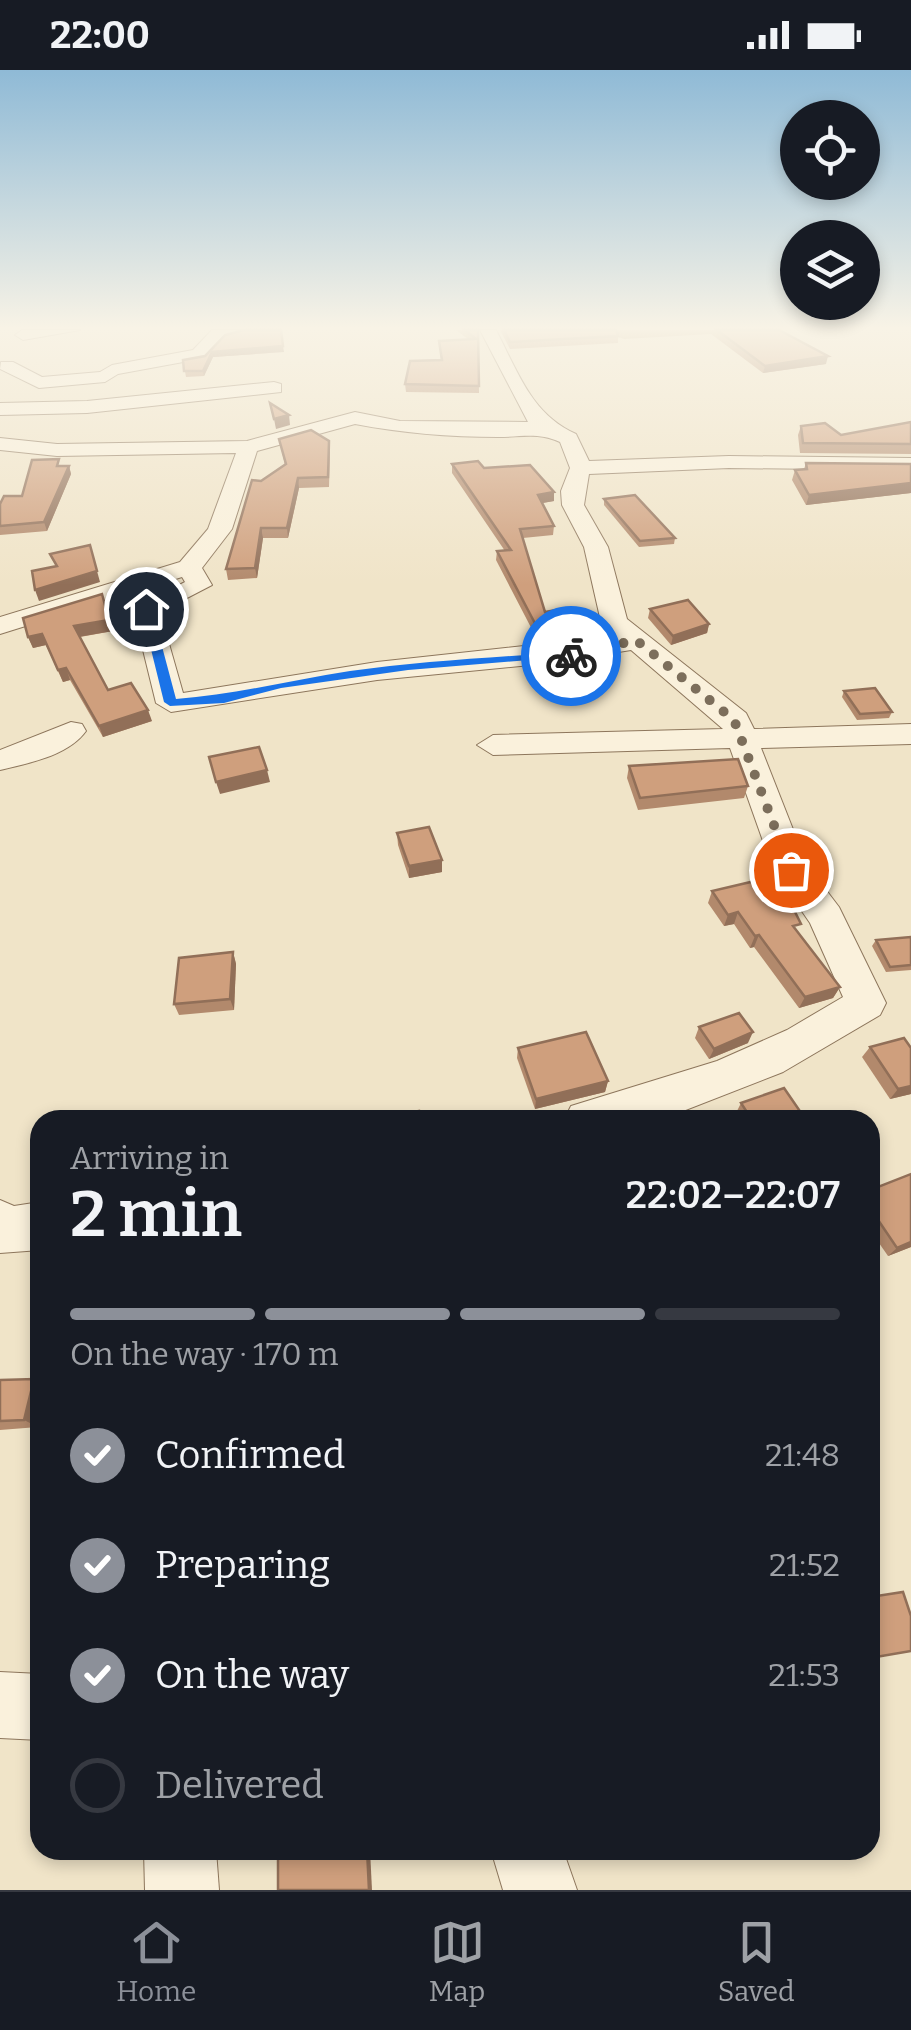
<!DOCTYPE html>
<meta charset="utf-8">
<style>
:root{--surface:#171b24;--page:#20242c;--text:#f1f3f6;--muted:#9ea1a6;--line:#363941;--accent:#8c9099}
body{margin:0;font-family:Bitter,serif;background:var(--page);color:var(--text);height:100vh;display:flex;flex-direction:column;font-size:38px;white-space:nowrap}
*{box-sizing:border-box;margin:0}
p{font-size:32px;color:var(--muted)}
.icon{flex:none;width:55px;height:55px;fill:none;stroke:currentColor;stroke-width:2;stroke-linecap:round;stroke-linejoin:round}
.map{position:relative;flex:1;overflow:hidden}
.side{position:absolute;left:30px;top:1040px;width:850px;height:750px;display:flex;flex-direction:column;background:var(--surface);border-radius:30px;box-shadow:0 5px 15px #0003}
.side>*{flex:none}
.buttons{position:absolute;left:780px;top:30px;display:grid;gap:20px}
.buttons a{display:grid;place-items:center;width:100px;height:100px;border-radius:50%;background:var(--surface);box-shadow:0 5px 15px #0003;font-size:50px}
.pin{position:absolute;display:grid;place-items:center;width:85px;height:85px;color:#fff;margin:-42px;border:5px solid #fff;border-radius:50%;box-shadow:0 2px 10px #0007}
.courier{position:absolute;display:grid;place-items:center;width:100px;height:100px;margin:-50px;border:8px solid #1a73e8;border-radius:50%;background:#fff;color:#222;box-shadow:0 2px 12px #0007}
.headline em{font-style:normal;font-weight:600}
.headline div{display:flex;flex-direction:column-reverse}
.headline{display:flex;align-items:center;justify-content:space-between;height:170px;padding:0 40px}
h1{font-size:65px;font-weight:600;line-height:75px}
.bar{display:grid;grid-template-columns:repeat(4,1fr);gap:15px 10px;align-content:center;height:120px;padding:0 40px}
.bar i{height:12px;border-radius:8px;background:var(--line)}
.bar .on{background:var(--accent)}
.bar p{grid-column:span 4}
ol{padding:0 40px;list-style:none}
li{display:flex;align-items:center;gap:30px;height:110px}
li p{margin-inline-start:auto}
li .icon{padding:10px;border-radius:50%;background:var(--accent);color:#fff;stroke-width:4}
li:last-child{color:var(--muted)}
li i{width:55px;height:55px;border:5px solid var(--line);border-radius:50%}
.status{display:flex;justify-content:space-between;align-items:center;height:70px;padding:0 50px;background:var(--surface);direction:ltr}
.status svg{height:28px;fill:currentColor}
.dock{display:flex;justify-content:space-around;align-items:center;height:140px;border-top:2px solid var(--line);background:var(--surface);font-size:28px;color:var(--muted)}
.dock a{display:grid;justify-items:center;gap:5px}
.dock .on{color:var(--accent)}
.map>svg:first-child{display:block}
</style>
<div class="status"><b>22:00</b><svg viewBox="0 0 49 12"><path d="M0 12V9h3v3zM5 12V6h3v6zM10 12V3h3v9zM15 12V0h3v12zM26 1h20v11H26zM47 4h2v5h-2z"/></svg></div>
<div class="map">
<svg width="911" height="1820" viewBox="0 0 911 1820">
<rect width="100%" height="100%" fill="#f0e4c8"/>
<g fill="none" stroke-linecap="round" stroke-linejoin="round">
<!-- minor casing -->
<g stroke="#8d765c" stroke-width="2">
<g id="minor">
<path d="M 22,260 L 80,260 L 23,270 L 15,265 Z"/>
<path d="M 212,260 L 253,260 L 224,267 L 205,288 L 118,304 L 105,312 L 39,318 L 0,299 L 1,292 L 13,292 L 42,307 L 100,302 L 112,295 L 193,280 Z"/>
<path d="M 480,260 L 496,260 C 518,302 531,344 576,364 L 589,391 L 729,386 L 911,388 L 911,400 L 729,398 L 589,404 L 584,435 L 608,477 L 627,549 L 746,643 L 754,659 L 911,654 L 911,674 L 761,678 L 807,795 L 839,837 L 886,933 L 880,945 L 783,1002 L 660,1050 L 564,1050 L 571,1036 L 717,991 L 787,960 L 843,927 L 810,853 L 773,799 L 730,678 L 493,685 L 477,675 L 493,665 L 723,659 L 631,580 L 550,593 L 377,610 L 171,642 L 156,633 L 133,539 L 185,512 L 182,507 L 0,564 L 0,547 L 180,492 L 208,459 L 236,383 L 57,386 L 0,380 L 0,368 L 57,374 L 247,371 L 355,342 L 400,351 L 528,352 ZM 355,354 C 402,363 450,367 498,367 C 522,367 538,362 560,372 L 570,398 L 561,421 L 562,435 L 584,477 L 601,552 L 615,566 L 377,592 L 183,623 L 160,542 L 212,515 L 202,498 L 232,459 L 257,381 Z"/>
<path d="M 274,312 L 281,314 L 281,322 L 87,343 L 0,345 L 0,333 L 87,331 Z"/>
<path d="M 71,652 L 82,654 L 86,661 C 68,686 29,693 0,700 L 0,680 Z"/>
<path d="M 0,1130 L 14,1136 L 40,1132 L 40,1180 L 0,1183 Z"/>
<path d="M 0,1602 L 40,1604 L 40,1670 L 0,1668 Z"/>
<path d="M 144,1780 L 216,1780 L 219,1820 L 145,1820 Z"/>
<path d="M 491,1780 L 563,1780 L 577,1820 L 503,1820 Z"/>
</g>
</g>
<!-- minor -->
<use href="#minor" fill="#faf1dc" fill-rule="evenodd"/>
</g>
<!-- wall -->
<g fill="#b2896c">
<path d="M 456,260 L 478,260 L 479,323 L 406,322 L 405,314 L 441,290 L 439,271 L 468,269 Z"/>
<path d="M 500,260 L 779,260 L 826,294 L 763,303 L 711,264 L 624,269 L 618,267 L 618,273 L 510,279 Z"/>
<path d="M 284,282 L 213,287 L 204,306 L 186,307 L 183,290 L 205,286 Z"/>
<path d="M 911,352 L 911,384 L 800,383 L 798,365 L 801,356 L 841,365 Z"/>
<path d="M 279,369 L 330,381 L 329,417 L 299,418 L 288,468 L 263,468 L 257,508 L 228,510 L 226,499 L 261,411 L 285,395 Z"/>
<path d="M 806,393 L 911,394 L 911,423 L 806,435 L 792,410 L 795,400 L 804,399 Z"/>
<path d="M 452,394 L 484,398 L 554,422 L 554,431 L 542,433 L 554,456 L 553,465 L 523,468 L 545,542 L 566,558 L 565,568 L 538,571 L 496,490 L 497,481 L 505,481 L 452,403 Z"/>
<path d="M 61,396 L 69,396 L 71,404 L 47,461 L 0,465 L 0,434 L 22,426 Z"/>
<path d="M 604,429 L 675,468 L 674,474 L 639,477 L 604,435 Z"/>
<path d="M 106,535 L 113,561 L 80,567 L 108,620 L 152,651 L 103,667 L 70,610 L 63,612 L 46,575 L 33,578 L 28,567 Z"/>
<path d="M 650,539 L 709,554 L 707,563 L 671,575 L 648,548 Z"/>
<path d="M 553,585 L 595,612 L 593,624 L 568,627 L 552,597 Z"/>
<path d="M 844,621 L 892,642 L 889,648 L 857,650 L 842,627 Z"/>
<path d="M 629,696 L 748,716 L 744,728 L 638,740 L 627,708 Z"/>
<path d="M 397,763 L 442,790 L 442,802 L 409,808 L 398,775 Z"/>
<path d="M 712,821 L 771,832 L 797,862 L 840,917 L 833,928 L 799,938 L 754,877 L 750,878 L 734,854 L 724,856 L 708,833 Z"/>
<path d="M 911,867 L 911,900 L 886,902 L 872,876 L 876,870 Z"/>
<path d="M 233,882 L 236,894 L 234,940 L 179,945 L 174,934 Z"/>
<path d="M 699,957 L 748,973 L 709,989 L 695,968 Z"/>
<path d="M 870,977 L 911,1024 L 890,1029 L 862,987 Z"/>
<path d="M 518,978 L 608,1011 L 605,1022 L 535,1039 L 517,988 Z"/>
<path d="M 741,1033 L 806,1050 L 740,1050 L 736,1043 Z"/>
<path d="M 870,1120 L 911,1177 L 888,1186 L 870,1160 Z"/>
<path d="M 0,1310 L 38,1357 L 0,1360 Z"/>
</g>
<!-- shaded-wall -->
<g fill="#916f58">
<path d="M 283,276 L 284,282 L 213,287 L 204,306 L 203,301 L 212,282 Z"/>
<path d="M 828,286 L 826,294 L 763,303 L 765,296 Z"/>
<path d="M 289,345 L 290,355 L 276,359 L 274,349 Z"/>
<path d="M 69,396 L 71,404 L 47,461 L 44,452 Z"/>
<path d="M 298,408 L 299,418 L 288,468 L 287,458 Z"/>
<path d="M 911,413 L 911,423 L 806,435 L 809,425 Z"/>
<path d="M 554,422 L 554,431 L 537,434 L 538,425 Z"/>
<path d="M 261,458 L 263,468 L 257,508 L 255,498 Z"/>
<path d="M 90,475 L 100,512 L 39,531 L 35,520 Z"/>
<path d="M 102,524 L 113,561 L 78,567 L 74,556 Z"/>
<path d="M 709,554 L 707,563 L 671,575 L 673,566 Z"/>
<path d="M 42,564 L 46,575 L 33,578 L 28,567 Z"/>
<path d="M 66,598 L 70,610 L 63,612 L 58,600 Z"/>
<path d="M 148,640 L 152,651 L 103,667 L 99,656 Z"/>
<path d="M 267,700 L 270,712 L 220,724 L 216,712 Z"/>
<path d="M 442,790 L 442,802 L 409,808 L 409,796 Z"/>
<path d="M 738,842 L 734,854 L 724,856 L 728,845 Z"/>
<path d="M 759,865 L 754,877 L 750,878 L 755,866 Z"/>
<path d="M 233,882 L 236,894 L 234,940 L 230,929 Z"/>
<path d="M 840,917 L 833,928 L 799,938 L 805,927 Z"/>
<path d="M 753,962 L 748,973 L 709,989 L 714,979 Z"/>
<path d="M 608,1011 L 605,1022 L 535,1039 L 536,1029 Z"/>
<path d="M 911,1016 L 911,1024 L 890,1029 L 898,1019 Z"/>
<path d="M 911,1172 L 911,1177 L 888,1186 L 897,1178 Z"/>
<path d="M 34,1309 L 40,1313 L 40,1349 L 38,1357 L 24,1350 Z"/>
<path d="M 367,1780 L 370,1780 L 372,1820 L 369,1820 Z"/>
</g>
<!-- building -->
<g fill="#cf9f7d" stroke="#916f58" stroke-width="2.5">
<path d="M 244,260 L 281,260 L 283,276 L 212,282 L 203,301 L 184,301 L 183,290 L 205,286 L 225,265 Z"/>
<path d="M 465,260 L 478,260 L 479,316 L 405,314 L 410,291 L 442,290 L 439,271 L 476,269 Z"/>
<path d="M 504,260 L 616,260 L 618,266 L 510,272 Z"/>
<path d="M 717,260 L 779,260 L 828,286 L 765,296 Z"/>
<path d="M 270,333 L 289,345 L 274,349 Z"/>
<path d="M 911,352 L 911,374 L 803,373 L 801,356 L 825,353 L 841,365 Z"/>
<path d="M 311,360 L 329,371 L 328,407 L 298,408 L 287,458 L 261,458 L 255,498 L 226,499 L 252,410 L 261,411 L 286,394 L 279,369 Z"/>
<path d="M 59,389 L 57,396 L 69,396 L 44,452 L 0,456 L 0,434 L 4,426 L 22,426 L 32,390 Z"/>
<path d="M 478,391 L 484,398 L 530,395 L 554,422 L 538,425 L 554,456 L 520,459 L 545,542 L 557,540 L 566,558 L 539,561 L 497,481 L 511,480 L 452,394 Z"/>
<path d="M 806,393 L 911,394 L 911,413 L 809,425 L 795,400 L 807,399 Z"/>
<path d="M 635,425 L 675,468 L 640,471 L 604,429 Z"/>
<path d="M 90,475 L 97,501 L 35,520 L 32,501 L 57,496 L 50,484 Z"/>
<path d="M 102,524 L 109,550 L 74,556 L 108,620 L 131,613 L 148,640 L 99,656 L 66,598 L 58,600 L 42,564 L 28,567 L 23,548 Z"/>
<path d="M 688,530 L 709,554 L 673,566 L 650,539 Z"/>
<path d="M 579,581 L 595,612 L 569,615 L 553,585 Z"/>
<path d="M 875,618 L 892,642 L 860,644 L 844,621 Z"/>
<path d="M 259,677 L 267,700 L 216,712 L 209,687 Z"/>
<path d="M 738,689 L 748,716 L 640,728 L 629,696 Z"/>
<path d="M 429,757 L 442,790 L 409,796 L 397,763 Z"/>
<path d="M 755,811 L 771,832 L 788,828 L 801,854 L 793,856 L 840,917 L 805,927 L 759,865 L 755,866 L 738,842 L 728,845 L 712,821 Z"/>
<path d="M 911,867 L 911,895 L 890,897 L 876,870 Z"/>
<path d="M 233,882 L 230,929 L 174,934 L 179,888 Z"/>
<path d="M 739,943 L 753,962 L 714,979 L 699,957 Z"/>
<path d="M 586,962 L 608,1011 L 536,1029 L 518,978 Z"/>
<path d="M 904,968 L 911,978 L 911,1016 L 898,1019 L 870,977 Z"/>
<path d="M 784,1018 L 806,1050 L 752,1050 L 741,1033 Z"/>
<path d="M 419,1041 L 420,1050 L 372,1050 L 372,1049 Z"/>
<path d="M 911,1104 L 911,1172 L 897,1178 L 870,1138 L 870,1120 Z"/>
<path d="M 34,1309 L 24,1350 L 0,1351 L 0,1310 Z"/>
<path d="M 903,1522 L 911,1546 L 911,1581 L 870,1588 L 870,1527 Z"/>
<path d="M 278,1780 L 367,1780 L 369,1820 L 278,1820 Z"/>
</g>
<!-- sky -->
<linearGradient id="sky" x2="0" y2="1"><stop stop-color="#8fbad6"/><stop offset="0.5" stop-color="#f8f3e6"/><stop offset="1" stop-color="#f8f3e6" stop-opacity="0"/></linearGradient>
<rect width="911" height="515" fill="url(#sky)"/>
<!-- route -->
<path fill="#1a73e8" d="M 146,536 L 152,539 L 176,629 C 234,625 291,610 350,601 C 423,591 497,587 571,582 L 577,586 L 408,600 L 281,618 L 224,633 L 170,636 L 164,632 L 141,539 Z"/>
<g fill="none" stroke-linecap="round" stroke-linejoin="round">
<!-- done -->
<path stroke="#7c6e5b" stroke-width="10" stroke-dasharray="0 18" d="M 571,586 L 636,570 L 734,650 L 791,800"/>
</g>
</svg>
<div class="buttons">
<a><svg class="icon" aria-label="locate" viewBox="0 0 24 24"><circle cx="12" cy="12" r="6"/><path d="M12 2v4M12 18v4M2 12h4M18 12h4"/></svg></a>
<a><svg class="icon" aria-label="layers" viewBox="0 0 24 24"><path d="M12 4l9 5-9 5-9-5zM3 14l9 5 9-5"/></svg></a>
</div>
<div class="pin" style="left:791px;top:800px;background:#ea580c"><svg class="icon" aria-label="bag" viewBox="0 0 24 24"><path d="M5 8h14l-1 12H6zM9 8a3 3 0 0 1 6 0"/></svg></div>
<div class="pin" style="left:146px;top:539px;background:#1f2937"><svg class="icon" aria-label="home" viewBox="0 0 24 24"><path d="M3 11l9-7 9 7M6 9v11h12V9"/></svg></div>
<div class="courier" style="left:571px;top:586px"><svg class="icon" aria-label="bike" viewBox="0 0 24 24"><circle cx="6" cy="16" r="4"/><circle cx="18" cy="16" r="4"/><path d="M6 16l4-8h5l3 8M10 8l3 8H6M13 5h3"/></svg></div>
<section class="side">
<div class="headline"><div><h1>2 min</h1><p>Arriving in</p></div><em>22:02–22:07</em></div>
<div class="bar"><i class="on"></i><i class="on"></i><i class="on"></i><i></i><p>On the way · 170 m</p></div>
<ol>
<li><svg class="icon" aria-label="check" viewBox="0 0 24 24"><path d="M5 12l5 5 9-10"/></svg>Confirmed<p>21:48</p></li>
<li><svg class="icon" aria-label="check" viewBox="0 0 24 24"><path d="M5 12l5 5 9-10"/></svg>Preparing<p>21:52</p></li>
<li><svg class="icon" aria-label="check" viewBox="0 0 24 24"><path d="M5 12l5 5 9-10"/></svg>On the way<p>21:53</p></li>
<li><i></i>Delivered</li>
</ol>
</section>
</div>
<nav class="dock">
<a class="on"><svg class="icon" aria-label="home" viewBox="0 0 24 24"><path d="M3 11l9-7 9 7M6 9v11h12V9"/></svg>Home</a>
<a><svg class="icon" aria-label="map" viewBox="0 0 24 24"><path d="M3 6l6-2 6 2 6-2v14l-6 2-6-2-6 2zM9 4v14M15 6v14"/></svg>Map</a>
<a><svg class="icon" aria-label="saved" viewBox="0 0 24 24"><path d="M7 4h10v16l-5-4-5 4z"/></svg>Saved</a>
</nav>
